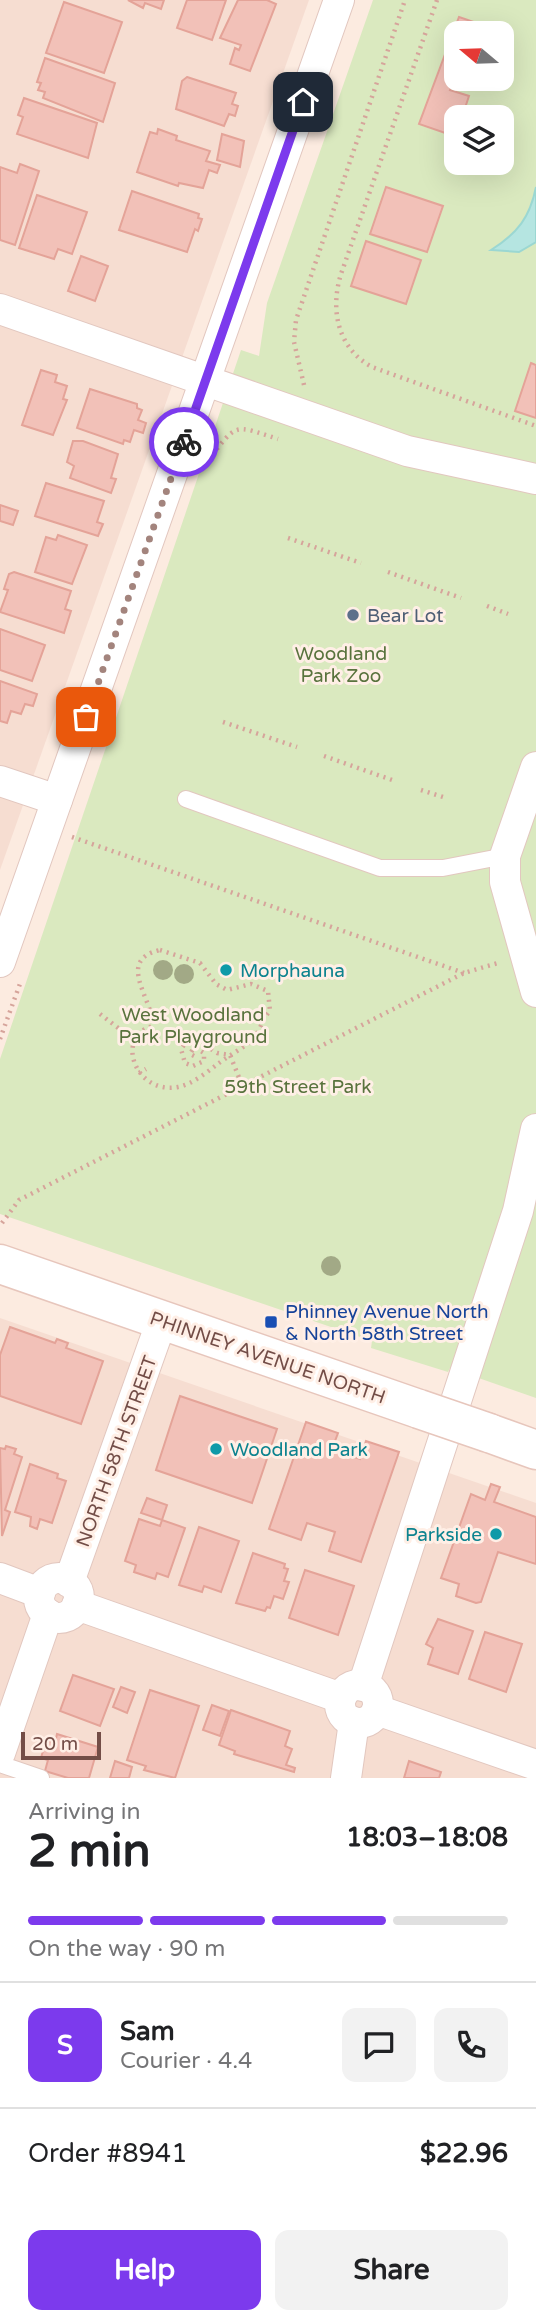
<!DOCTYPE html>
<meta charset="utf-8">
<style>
:root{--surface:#fff;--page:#f2f2f2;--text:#202124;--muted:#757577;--line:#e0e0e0;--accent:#7c3aed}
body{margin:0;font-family:"Varela Round",sans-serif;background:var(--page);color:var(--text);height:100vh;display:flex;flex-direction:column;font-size:26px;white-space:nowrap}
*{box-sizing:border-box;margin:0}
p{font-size:23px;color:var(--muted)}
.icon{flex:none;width:38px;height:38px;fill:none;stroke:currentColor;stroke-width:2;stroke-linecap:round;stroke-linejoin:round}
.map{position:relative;height:1778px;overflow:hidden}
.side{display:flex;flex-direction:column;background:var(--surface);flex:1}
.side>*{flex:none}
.needle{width:46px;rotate:289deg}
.controls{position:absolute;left:444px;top:21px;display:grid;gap:14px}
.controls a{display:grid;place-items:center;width:70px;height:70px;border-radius:14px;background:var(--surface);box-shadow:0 7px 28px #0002;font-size:35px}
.scale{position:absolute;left:21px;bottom:18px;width:80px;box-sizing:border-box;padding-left:7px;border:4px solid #734d47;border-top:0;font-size:19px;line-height:24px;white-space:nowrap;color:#734d47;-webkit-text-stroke:5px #ffefe6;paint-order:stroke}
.pin{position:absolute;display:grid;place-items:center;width:60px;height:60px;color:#fff;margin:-30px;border-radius:14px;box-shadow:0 4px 10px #0006}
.courier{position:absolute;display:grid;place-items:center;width:70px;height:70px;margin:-35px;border:5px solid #7c3aed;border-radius:50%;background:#fff;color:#222;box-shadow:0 2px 9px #0007}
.head em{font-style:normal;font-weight:700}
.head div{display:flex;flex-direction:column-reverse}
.head{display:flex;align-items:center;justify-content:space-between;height:119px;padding:0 28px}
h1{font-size:46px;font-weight:700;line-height:52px}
.bar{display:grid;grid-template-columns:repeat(4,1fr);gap:10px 7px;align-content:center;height:84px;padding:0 28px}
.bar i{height:9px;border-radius:5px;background:var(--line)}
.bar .on{background:var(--accent)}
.bar p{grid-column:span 4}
.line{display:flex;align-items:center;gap:18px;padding:0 28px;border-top:2px solid var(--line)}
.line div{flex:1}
.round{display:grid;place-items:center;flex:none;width:74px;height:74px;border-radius:14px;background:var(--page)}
.primary-button{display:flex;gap:14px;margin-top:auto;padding:14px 28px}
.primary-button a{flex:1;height:80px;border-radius:14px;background:var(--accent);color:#fff;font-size:28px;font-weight:700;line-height:80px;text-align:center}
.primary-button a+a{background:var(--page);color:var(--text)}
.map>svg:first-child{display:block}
</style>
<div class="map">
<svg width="536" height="1778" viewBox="0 0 536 1778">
<rect width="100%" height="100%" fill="#fcebe0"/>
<!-- residential -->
<g fill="#f6ddd1">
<path d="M 0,0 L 309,0 L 0,870 Z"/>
<path d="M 0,1318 L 536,1503 L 536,1778 L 0,1778 Z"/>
</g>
<!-- green -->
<path fill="#dae9bf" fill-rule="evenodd" d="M 373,0 L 536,0 L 536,1398 L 450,1368 L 448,1372 L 371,1348 L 372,1341 L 0,1214 L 0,1059 L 241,350 L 259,356 L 267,303 ZM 457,33 L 502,33 L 502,79 L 457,79 ZM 457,117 L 502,117 L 502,163 L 457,163 Z"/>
<!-- water -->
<path fill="#b5e5e1" stroke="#9bd7d2" stroke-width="2" d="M 536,187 L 536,242 L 519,252 L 491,250 C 518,233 530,217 536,187 Z"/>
<!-- building -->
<g fill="#f2c1b8" stroke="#e4a398" stroke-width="2">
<path d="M 128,0 L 164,0 L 161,9 L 145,3 L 143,8 Z"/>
<path d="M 187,0 L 226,0 L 212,40 L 177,28 Z"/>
<path d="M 238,0 L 267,0 L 276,4 L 250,71 L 230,64 L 235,48 L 239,50 L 241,45 L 220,38 Z"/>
<path d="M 64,2 L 122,22 L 104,73 L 46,53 Z"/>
<path d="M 459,17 L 474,22 L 470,33 L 457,33 L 457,71 L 450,90 L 469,96 L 465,108 L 469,110 L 467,117 L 457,117 L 457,137 L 419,124 Z"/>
<path d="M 45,58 L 115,83 L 103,122 L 43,98 L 45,92 L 38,90 L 41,83 L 37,82 Z"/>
<path d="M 187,77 L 236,93 L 232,104 L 238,106 L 235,116 L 229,114 L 224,126 L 176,109 L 182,81 Z"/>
<path d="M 24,98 L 97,123 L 88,158 L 17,134 L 23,117 L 18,115 Z"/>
<path d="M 158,129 L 177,136 L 176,140 L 210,151 L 206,161 L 220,165 L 217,173 L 209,170 L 203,188 L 179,183 L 178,186 L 137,172 L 150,132 L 157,134 Z"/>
<path d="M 222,134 L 244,141 L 240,167 L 217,160 Z"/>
<path d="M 20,164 L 39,171 L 15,245 L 0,240 L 0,167 L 17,173 Z"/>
<path d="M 386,187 L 443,206 L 427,252 L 370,234 Z"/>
<path d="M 132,191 L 199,214 L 198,218 L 202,219 L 198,231 L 195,229 L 187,252 L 119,230 Z"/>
<path d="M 37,195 L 87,212 L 72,254 L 58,249 L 54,259 L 19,248 Z"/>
<path d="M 366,241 L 421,260 L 406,304 L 351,286 Z"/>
<path d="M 81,256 L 108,266 L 95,301 L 68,291 Z"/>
<path d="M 531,363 L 536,365 L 536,418 L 515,411 Z"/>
<path d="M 41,370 L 57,375 L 55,382 L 67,386 L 63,399 L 67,400 L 53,435 L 22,425 Z"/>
<path d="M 90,389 L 137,404 L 137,408 L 142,410 L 138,420 L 146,423 L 143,433 L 134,430 L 130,442 L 124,440 L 123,444 L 77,428 Z"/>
<path d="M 73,441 L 83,441 L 118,454 L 111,478 L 116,479 L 111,493 L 70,478 L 74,466 L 67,462 Z"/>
<path d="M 46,483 L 104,501 L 97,522 L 103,524 L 98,536 L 35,516 Z"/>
<path d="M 0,505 L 18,511 L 13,525 L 0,521 Z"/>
<path d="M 58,535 L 87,545 L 72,584 L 35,572 L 46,537 L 56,540 Z"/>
<path d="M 14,572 L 71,591 L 65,609 L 71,611 L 64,633 L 0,612 L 8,590 L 4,589 L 9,574 Z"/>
<path d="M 0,629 L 45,645 L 32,681 L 0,670 Z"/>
<path d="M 0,681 L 37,694 L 33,706 L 25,704 L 21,714 L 11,711 L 7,723 L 0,721 Z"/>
<path d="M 10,1327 L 55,1343 L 57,1339 L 68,1343 L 66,1348 L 103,1361 L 81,1424 L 0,1396 L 0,1355 Z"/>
<path d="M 180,1396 L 277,1429 L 252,1503 L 156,1470 Z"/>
<path d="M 306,1422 L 338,1433 L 332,1449 L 360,1459 L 366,1441 L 399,1452 L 361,1562 L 329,1551 L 335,1532 L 307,1523 L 301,1540 L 269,1529 Z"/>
<path d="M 6,1446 L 16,1449 L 14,1454 L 22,1457 L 5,1510 L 10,1512 L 2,1536 L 0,1448 L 5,1449 Z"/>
<path d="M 30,1464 L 58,1474 L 57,1478 L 66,1481 L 52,1523 L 40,1519 L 37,1529 L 30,1526 L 31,1517 L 15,1512 Z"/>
<path d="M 491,1484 L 500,1487 L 494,1502 L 536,1517 L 536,1564 L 498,1552 L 481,1602 L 476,1603 L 456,1596 L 459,1584 L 441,1578 L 471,1494 L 485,1500 Z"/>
<path d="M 147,1498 L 167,1505 L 162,1520 L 141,1513 Z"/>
<path d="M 139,1519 L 160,1526 L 162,1520 L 185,1528 L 168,1577 L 157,1573 L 155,1579 L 134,1572 L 136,1565 L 125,1561 Z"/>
<path d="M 199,1527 L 239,1541 L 221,1592 L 204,1586 L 202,1592 L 179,1585 Z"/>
<path d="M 253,1553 L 285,1564 L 284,1568 L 288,1569 L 284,1581 L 289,1582 L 283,1599 L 274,1596 L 270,1608 L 267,1607 L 265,1611 L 236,1603 Z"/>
<path d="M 305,1570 L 354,1586 L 338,1635 L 289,1618 Z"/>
<path d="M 438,1619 L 473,1631 L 458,1674 L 428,1664 L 433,1648 L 426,1644 Z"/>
<path d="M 485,1632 L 522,1644 L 506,1692 L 469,1679 Z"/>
<path d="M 73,1675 L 114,1689 L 100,1726 L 60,1711 Z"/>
<path d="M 121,1687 L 135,1692 L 127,1713 L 113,1707 Z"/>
<path d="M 150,1690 L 199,1706 L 175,1778 L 144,1770 L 146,1766 L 127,1760 Z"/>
<path d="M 212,1705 L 229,1711 L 220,1736 L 203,1730 Z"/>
<path d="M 231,1710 L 290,1731 L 285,1746 L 292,1749 L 286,1765 L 295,1768 L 294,1772 L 234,1754 L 235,1751 L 219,1745 Z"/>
<path d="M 57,1734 L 98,1747 L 89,1778 L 68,1778 L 45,1771 L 48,1760 L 41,1758 L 46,1740 L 55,1743 Z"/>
<path d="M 115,1761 L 132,1767 L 129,1778 L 110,1778 Z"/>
<path d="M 409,1761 L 441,1772 L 439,1778 L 404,1778 Z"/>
</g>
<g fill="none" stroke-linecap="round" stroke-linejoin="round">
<!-- lane casing -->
<g stroke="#e2c7bf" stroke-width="18">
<g id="lane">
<path d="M 186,799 L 380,868 L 443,868 L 505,856"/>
<path d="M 0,1764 L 41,1778"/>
</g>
</g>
<!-- street casing -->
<g stroke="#e2c7bf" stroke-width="32">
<g id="street">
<path d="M 0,309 L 407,451 L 536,479"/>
<path d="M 536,767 L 505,856 L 505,882 L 536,992"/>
<path d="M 0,781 L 57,800"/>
<path d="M 0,962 L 339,0"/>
<path d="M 0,1578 L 40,1593"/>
<circle cx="59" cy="1598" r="20"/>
<path d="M 69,1582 L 162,1320"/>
<path d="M 77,1605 L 341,1698"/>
<circle cx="359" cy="1704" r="19"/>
<path d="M 363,1686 L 518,1211 L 536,1129"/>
<path d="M 377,1710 L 536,1765"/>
<path d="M 0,1753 L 48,1614"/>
<path d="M 346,1778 L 354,1722"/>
</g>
</g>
<!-- secondary casing -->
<g stroke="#e7c6bc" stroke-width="41">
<g id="secondary">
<path d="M 0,1264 L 419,1409"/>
<path d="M 489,1433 L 536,1450"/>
</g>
</g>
<!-- path -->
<g stroke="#d6a49b" stroke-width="4.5" stroke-dasharray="2 5" stroke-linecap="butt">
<path d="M 437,0 L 341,274 C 330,309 337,348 372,367 L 536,426"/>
<path d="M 304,385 L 294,342 L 296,320 L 405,0"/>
<path d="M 208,460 C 238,423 232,424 278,439"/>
<path d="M 288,538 L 361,563"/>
<path d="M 388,572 L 461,598"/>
<path d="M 487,606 L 508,614"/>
<path d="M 223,722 L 297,747"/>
<path d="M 324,756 L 395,781"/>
<path d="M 421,790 L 443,797"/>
<path d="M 72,837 L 464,973"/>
<path d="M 160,950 L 200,963 L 216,984 L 227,990 L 251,984 L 268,991 L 270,1011 C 262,1019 261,1029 254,1038 C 245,1047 230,1055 219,1063 C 207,1072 193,1084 178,1087 C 135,1095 114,1036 153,1026 C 153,999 115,960 160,950 Z"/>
<path d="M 100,1014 L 135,1041"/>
<path d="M 0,1039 L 21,981"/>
<path d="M 194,1056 L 190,1054 L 194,1047 L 204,1053 L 204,1061 L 193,1066 L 185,1063 L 181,1049 L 188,1040 L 196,1039 L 217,1053 L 230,1055 L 242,1085"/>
<path d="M 139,1073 L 146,1069"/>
<path d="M 2,1223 L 19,1200 L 464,973 L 498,963"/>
</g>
<!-- lane -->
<use href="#lane" stroke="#fff" stroke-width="16"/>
<!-- street -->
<use href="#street" stroke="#fff" stroke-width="30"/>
<!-- secondary -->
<use href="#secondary" stroke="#fff" stroke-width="38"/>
<!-- secondary-bridge casing -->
<g stroke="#e7c6bc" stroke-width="41" stroke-linecap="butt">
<path id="secondary-bridge" d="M 419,1409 L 489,1433"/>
</g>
<!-- secondary-bridge -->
<use href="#secondary-bridge" stroke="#fff" stroke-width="38"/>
</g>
<!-- trees -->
<g fill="#a2a986">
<circle cx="163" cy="970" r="10"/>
<circle cx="184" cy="974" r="10"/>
<circle cx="331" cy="1266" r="10"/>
</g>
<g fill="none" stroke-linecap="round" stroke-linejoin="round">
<!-- done -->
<path stroke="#a3847d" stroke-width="7" stroke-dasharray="0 12.6" d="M 86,717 L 184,442"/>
<!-- route -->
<path stroke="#7c3aed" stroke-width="9" d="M 184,442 L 303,102"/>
</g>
<!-- markers -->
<circle fill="#5c6f8a" stroke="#ffefe6" stroke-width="2.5" cx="353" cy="615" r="7"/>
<g fill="#0f9aa8" stroke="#ffefe6" stroke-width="2.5">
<circle cx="226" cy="970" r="7"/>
<circle cx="216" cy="1449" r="7"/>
<circle cx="496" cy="1534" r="7"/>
</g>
<rect fill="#1a4fb4" stroke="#ffefe6" stroke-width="2.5" x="264" y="1315" width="14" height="14" rx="3.5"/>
<g text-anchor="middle" stroke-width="6" stroke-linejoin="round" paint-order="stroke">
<!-- service labels -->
<g font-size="19" fill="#4e5e75" stroke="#ffefe6" text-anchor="start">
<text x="367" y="622">Bear Lot</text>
</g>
<!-- park labels -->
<g font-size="19" fill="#59733d" stroke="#ffefe6">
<text x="341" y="660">Woodland<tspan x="341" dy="22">Park Zoo</tspan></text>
<text x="193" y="1021">West Woodland<tspan x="193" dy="22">Park Playground</tspan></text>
<text x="298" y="1093">59th Street Park</text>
</g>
<!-- culture labels -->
<g font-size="19" fill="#0d838f" stroke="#ffefe6" text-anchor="start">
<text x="240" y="977">Morphauna</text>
<text x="230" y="1456">Woodland Park</text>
<text x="482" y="1541" text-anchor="end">Parkside</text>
</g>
<!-- transit labels -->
<g font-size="19" fill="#164399" stroke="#ffefe6" text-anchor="start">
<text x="285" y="1318">Phinney Avenue North<tspan x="285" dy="22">&amp; North 58th Street</tspan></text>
</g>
<!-- street labels -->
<g font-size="19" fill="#734d47" stroke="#ffefe6">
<text transform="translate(268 1357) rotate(19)" y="7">PHINNEY AVENUE NORTH</text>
<text transform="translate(116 1451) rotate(-70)" y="7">NORTH 58TH STREET</text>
</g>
</g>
</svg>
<div class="controls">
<a><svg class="needle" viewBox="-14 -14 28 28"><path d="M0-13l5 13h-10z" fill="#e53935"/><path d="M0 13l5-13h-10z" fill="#757577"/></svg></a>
<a><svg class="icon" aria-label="layers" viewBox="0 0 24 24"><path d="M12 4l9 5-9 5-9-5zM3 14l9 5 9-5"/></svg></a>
</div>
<div class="scale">20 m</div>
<div class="pin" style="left:86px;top:717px;background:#ea580c"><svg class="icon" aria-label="bag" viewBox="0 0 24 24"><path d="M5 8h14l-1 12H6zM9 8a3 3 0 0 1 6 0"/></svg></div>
<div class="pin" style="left:303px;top:102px;background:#1f2937"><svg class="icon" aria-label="home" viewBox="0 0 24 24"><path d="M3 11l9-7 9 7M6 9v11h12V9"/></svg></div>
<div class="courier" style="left:184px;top:442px"><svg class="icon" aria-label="bike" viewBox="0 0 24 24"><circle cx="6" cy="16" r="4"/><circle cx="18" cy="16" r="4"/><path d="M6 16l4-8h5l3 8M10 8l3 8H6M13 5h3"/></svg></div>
</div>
<section class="side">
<div class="head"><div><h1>2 min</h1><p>Arriving in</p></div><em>18:03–18:08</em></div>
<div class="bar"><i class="on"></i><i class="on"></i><i class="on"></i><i></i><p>On the way · 90 m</p></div>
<div class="line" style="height:126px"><b class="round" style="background:var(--accent);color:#fff">S</b><div><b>Sam</b><p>Courier · 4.4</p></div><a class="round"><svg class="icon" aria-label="chat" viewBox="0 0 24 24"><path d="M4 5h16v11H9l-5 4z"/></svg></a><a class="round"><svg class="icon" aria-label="phone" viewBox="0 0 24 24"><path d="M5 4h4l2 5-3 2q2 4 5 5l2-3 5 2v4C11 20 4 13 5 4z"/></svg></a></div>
<div class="line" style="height:91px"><div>Order #8941</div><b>$22.96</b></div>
<div class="primary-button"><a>Help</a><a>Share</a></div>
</section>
